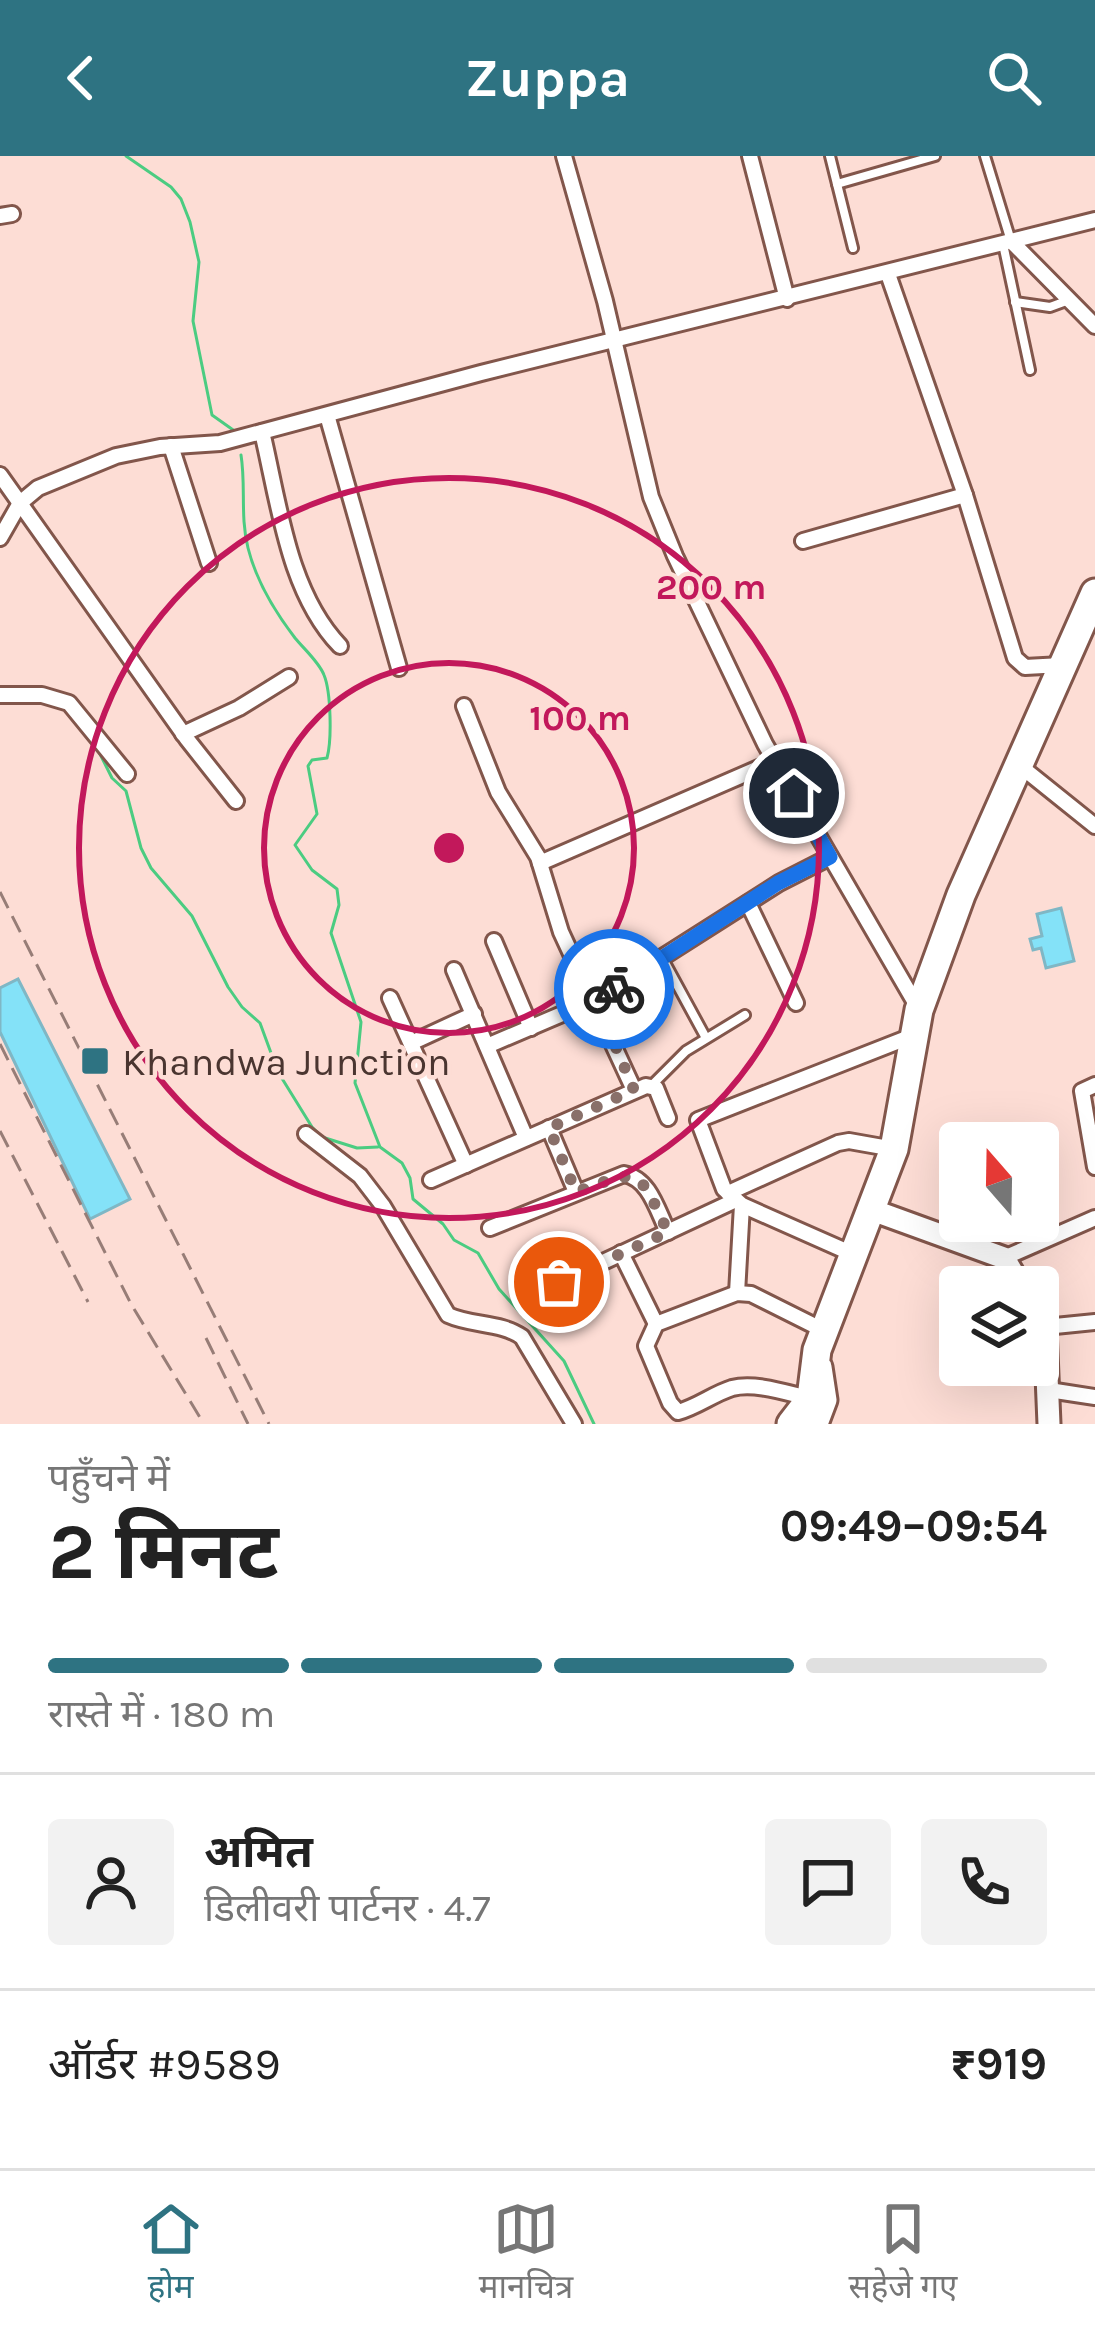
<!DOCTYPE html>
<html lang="hi">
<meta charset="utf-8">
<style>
:root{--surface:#fff;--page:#f2f2f2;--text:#222;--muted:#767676;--line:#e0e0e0;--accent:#2e7382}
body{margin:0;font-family:Karla,"Noto Sans Devanagari",sans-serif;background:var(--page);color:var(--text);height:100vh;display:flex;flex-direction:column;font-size:45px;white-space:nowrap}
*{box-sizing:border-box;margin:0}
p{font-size:39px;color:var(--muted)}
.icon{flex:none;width:66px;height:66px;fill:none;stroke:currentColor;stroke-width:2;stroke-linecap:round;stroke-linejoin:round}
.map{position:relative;height:1268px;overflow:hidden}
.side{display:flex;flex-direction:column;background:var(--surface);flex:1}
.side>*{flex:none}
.needle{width:78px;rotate:340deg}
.tools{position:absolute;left:939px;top:966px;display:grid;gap:24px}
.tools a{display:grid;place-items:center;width:120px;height:120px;border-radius:12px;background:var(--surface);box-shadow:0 12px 48px #0002;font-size:60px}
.pin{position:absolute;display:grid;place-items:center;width:102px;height:102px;color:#fff;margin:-51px;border:6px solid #fff;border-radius:50%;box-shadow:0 3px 12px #0007}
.courier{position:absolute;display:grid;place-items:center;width:120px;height:120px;margin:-60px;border:9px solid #1a73e8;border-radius:50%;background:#fff;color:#222;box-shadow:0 3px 15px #0007}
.overview em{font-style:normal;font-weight:700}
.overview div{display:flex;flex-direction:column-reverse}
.overview{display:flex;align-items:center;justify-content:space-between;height:204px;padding:0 48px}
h1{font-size:78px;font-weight:700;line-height:90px}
.bar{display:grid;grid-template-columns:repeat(4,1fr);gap:18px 12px;align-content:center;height:144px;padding:0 48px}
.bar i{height:15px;border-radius:9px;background:var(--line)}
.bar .current{background:var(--accent)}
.bar p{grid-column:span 4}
.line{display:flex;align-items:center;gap:30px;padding:0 48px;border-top:3px solid var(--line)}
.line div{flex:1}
.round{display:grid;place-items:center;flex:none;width:126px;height:126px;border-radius:12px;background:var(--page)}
header{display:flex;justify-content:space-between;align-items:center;height:156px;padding:0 48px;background:var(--accent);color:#fff;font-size:54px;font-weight:700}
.dock{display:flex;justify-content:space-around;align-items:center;height:168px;border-top:3px solid var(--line);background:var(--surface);font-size:33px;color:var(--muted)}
.dock a{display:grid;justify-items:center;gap:6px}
.dock .current{color:var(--accent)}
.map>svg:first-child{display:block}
</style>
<header><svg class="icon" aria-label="back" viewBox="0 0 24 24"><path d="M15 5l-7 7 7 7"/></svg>Zuppa<svg class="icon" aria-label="search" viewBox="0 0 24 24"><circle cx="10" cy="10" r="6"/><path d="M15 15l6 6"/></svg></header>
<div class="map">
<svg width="1095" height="1268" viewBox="0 0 1095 1268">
<rect width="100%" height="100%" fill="#fdddd5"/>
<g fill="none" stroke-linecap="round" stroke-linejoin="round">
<!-- stream -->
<g stroke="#4bcc81" stroke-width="3">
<path d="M 126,0 L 171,31 L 181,43 L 190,66 L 199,106 L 193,165 L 212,259 L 236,276"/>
<path d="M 241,299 C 246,330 240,360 248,392 C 256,424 275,456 295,482 C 304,493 319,506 324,519 C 331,536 332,584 327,602 L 312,604 L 308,610 L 317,658 L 295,689 L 312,714 L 337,733 L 339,749 L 331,777 L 361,866 L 355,927 L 380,991 L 402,1007 L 410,1022 L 413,1043 L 443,1068 L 454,1084 L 478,1097 L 499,1133 L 564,1205 L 594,1268"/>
<path d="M 98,594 L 112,622 L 126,635 L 141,692 L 151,712 L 192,760 L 228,831 L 242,851 L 260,867 L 278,916 L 312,971 L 322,981 L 357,992 L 378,991"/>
</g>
</g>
<!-- building -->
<g fill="#84e2f8" stroke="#7fb7c5" stroke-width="3">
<path d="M 1061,752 L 1074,805 L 1046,812 L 1041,792 L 1033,794 L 1030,783 L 1042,780 L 1037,758 Z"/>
<path d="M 18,823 L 130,1043 L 90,1063 L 0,876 L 0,832 Z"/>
</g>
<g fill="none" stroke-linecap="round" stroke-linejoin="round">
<!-- lane casing -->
<g stroke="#82564b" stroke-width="14">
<g id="lane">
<path d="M 830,0 L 853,92"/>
<path d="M 985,0 L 1011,85"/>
<path d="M 837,28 L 935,0"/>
<path d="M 1003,88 L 1030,214"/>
<path d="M 1015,146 L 1050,151 L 1069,144"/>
<path d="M 663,803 L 706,882"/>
<path d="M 652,929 L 686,895 L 745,859"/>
</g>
</g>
<!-- street casing -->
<g stroke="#82564b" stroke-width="20">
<g id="street">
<path d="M 564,0 L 605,145 L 651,341 L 675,400 L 765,588 L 917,850"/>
<path d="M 750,0 L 787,143"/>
<path d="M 0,60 L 12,58"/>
<path d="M 1012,86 L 1095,170"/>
<path d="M 888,118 L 965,339 L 1015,502 L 1025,511 L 1062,509"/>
<path d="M 327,259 L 399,512"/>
<path d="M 262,276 C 279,347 288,436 340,490"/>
<path d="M 171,290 L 209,407"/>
<path d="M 0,319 L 187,583 L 236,645"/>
<path d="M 0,382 L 20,347 L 38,332 L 116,300 L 160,291 L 220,287 L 481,217 L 1095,64"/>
<path d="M 803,385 L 965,339"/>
<path d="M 0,539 L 42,539 L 69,547 L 127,618"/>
<path d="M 464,550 L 498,636 L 538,701 L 561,776 L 634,934"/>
<path d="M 183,578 L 239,552 L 289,521"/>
<path d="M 1019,609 L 1095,670"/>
<path d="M 540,707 L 775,605"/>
<path d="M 748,747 L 796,847"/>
<path d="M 494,785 L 531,872"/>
<path d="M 454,814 L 526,982"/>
<path d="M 390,842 L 466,1009"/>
<path d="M 411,887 L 474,858"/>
<path d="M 487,890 L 595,844 L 779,727 L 830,701"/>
<path d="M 1095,929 L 1082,935 L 1095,1011"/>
<path d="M 549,972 L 576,1036"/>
<path d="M 306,978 L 360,1020 L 383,1050 L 448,1159 C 472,1170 501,1166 522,1181 L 574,1268"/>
<path d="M 431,1024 L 646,930 L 656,932 L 668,962"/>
<path d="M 728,1037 L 838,987 L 849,985 L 894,993"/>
<path d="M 490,1072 L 624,1018 C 650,1023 657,1054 668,1076"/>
<path d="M 621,1097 L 656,1168"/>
<path d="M 855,1099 L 742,1049 L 724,1033 L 698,964 L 912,880"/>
<path d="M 1004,1102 L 1095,1062"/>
<path d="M 737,1137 L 742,1049"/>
<path d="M 528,1141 L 736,1044"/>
<path d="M 1045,1171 L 1095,1166"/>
<path d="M 1049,1234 L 1095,1241"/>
<path d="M 809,1242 C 787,1237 755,1226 732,1232 C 713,1238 697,1251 678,1256 L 670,1247 L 646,1190 L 656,1168 L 737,1137 L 751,1138 L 825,1175"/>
</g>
</g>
<!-- secondary casing -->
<g stroke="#82564b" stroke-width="27">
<path id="secondary" d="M 817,1268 L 826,1244 L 821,1211"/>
</g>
<!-- primary casing -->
<g stroke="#82564b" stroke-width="27">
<g id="primary">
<path d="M 872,1054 L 1004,1102 L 1021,1131"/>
<path d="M 1038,1159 L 1045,1171 L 1049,1268"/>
</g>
</g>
<!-- highway casing -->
<g stroke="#82564b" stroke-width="33">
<path id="highway" d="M 791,1268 L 811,1242 L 817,1194 L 894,993 L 919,854 L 961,739 L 1095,437"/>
</g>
<!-- lane -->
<use href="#lane" stroke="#fff" stroke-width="8"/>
<!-- street -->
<use href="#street" stroke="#fff" stroke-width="14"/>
<!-- secondary -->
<use href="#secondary" stroke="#fff" stroke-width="21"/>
<!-- primary -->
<use href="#primary" stroke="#fff" stroke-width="21"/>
<!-- highway -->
<use href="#highway" stroke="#fff" stroke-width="27"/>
<!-- rail -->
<g stroke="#977d77" stroke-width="3" stroke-dasharray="18 9" stroke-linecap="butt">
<path d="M 0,736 L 269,1268"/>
<path d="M 0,888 L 131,1148 L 204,1268"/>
<path d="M 0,975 L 88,1146"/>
<path d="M 206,1182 L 248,1268"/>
</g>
</g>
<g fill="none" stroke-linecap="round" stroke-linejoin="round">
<!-- done -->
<path stroke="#89706a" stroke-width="12" stroke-dasharray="0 21.6" d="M 559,1126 L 668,1076 C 637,1012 643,1011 576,1036 L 549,972 L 634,934 L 596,844 L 614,833"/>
<!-- route -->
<path stroke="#1a73e8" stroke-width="15" d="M 614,833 L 778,727 L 830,701 L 794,637"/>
</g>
<!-- distance rings -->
<g fill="none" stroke="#c2185b" stroke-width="6">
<circle cx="449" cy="692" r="185"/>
<circle cx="449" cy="692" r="370"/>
</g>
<!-- markers -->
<rect fill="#2e7382" stroke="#fdddd5" stroke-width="4.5" x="80" y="890" width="30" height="30" rx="6"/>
<g text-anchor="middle" stroke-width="9" stroke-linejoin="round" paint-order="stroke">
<!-- poi labels -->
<g font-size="39" fill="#4a3530" stroke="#fdddd5" text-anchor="start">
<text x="122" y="919">Khandwa Junction</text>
</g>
</g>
<circle cx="449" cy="692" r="18" fill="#c2185b" stroke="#fdddd5" stroke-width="6"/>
<g font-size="36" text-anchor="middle" font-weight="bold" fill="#c2185b" stroke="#fdddd5" stroke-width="9" stroke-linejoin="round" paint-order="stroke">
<text x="711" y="443">200 m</text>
<text x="580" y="574">100 m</text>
</g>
</svg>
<div class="tools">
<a><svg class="needle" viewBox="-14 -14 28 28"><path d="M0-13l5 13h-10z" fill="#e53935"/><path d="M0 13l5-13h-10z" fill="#767676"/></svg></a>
<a><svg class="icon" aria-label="layers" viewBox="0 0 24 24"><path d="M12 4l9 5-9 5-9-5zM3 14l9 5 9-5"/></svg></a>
</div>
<div class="pin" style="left:559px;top:1126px;background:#ea580c"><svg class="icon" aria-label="bag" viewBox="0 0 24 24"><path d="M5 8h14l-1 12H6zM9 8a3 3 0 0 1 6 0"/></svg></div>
<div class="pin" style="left:794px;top:637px;background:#1f2937"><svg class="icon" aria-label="home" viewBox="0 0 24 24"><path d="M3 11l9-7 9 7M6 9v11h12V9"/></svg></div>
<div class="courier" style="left:614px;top:833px"><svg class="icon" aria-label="bike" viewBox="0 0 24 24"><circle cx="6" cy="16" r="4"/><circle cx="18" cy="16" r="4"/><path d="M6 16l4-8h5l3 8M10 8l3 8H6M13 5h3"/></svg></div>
</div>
<section class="side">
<div class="overview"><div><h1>2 मिनट</h1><p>पहुँचने में</p></div><em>09:49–09:54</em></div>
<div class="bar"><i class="current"></i><i class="current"></i><i class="current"></i><i></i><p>रास्ते में · 180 m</p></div>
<div class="line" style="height:216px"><a class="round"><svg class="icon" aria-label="person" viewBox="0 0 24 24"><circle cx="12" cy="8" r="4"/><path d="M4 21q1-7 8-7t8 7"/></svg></a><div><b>अमित</b><p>डिलीवरी पार्टनर · 4.7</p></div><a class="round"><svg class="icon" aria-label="chat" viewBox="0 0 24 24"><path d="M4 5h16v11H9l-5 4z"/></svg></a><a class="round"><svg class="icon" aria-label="phone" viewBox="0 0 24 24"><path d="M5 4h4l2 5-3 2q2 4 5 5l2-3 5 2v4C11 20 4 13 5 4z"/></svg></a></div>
<div class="line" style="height:156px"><div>ऑर्डर #9589</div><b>₹919</b></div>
</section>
<nav class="dock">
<a class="current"><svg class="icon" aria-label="home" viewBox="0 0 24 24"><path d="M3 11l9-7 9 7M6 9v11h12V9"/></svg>होम</a>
<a><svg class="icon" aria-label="map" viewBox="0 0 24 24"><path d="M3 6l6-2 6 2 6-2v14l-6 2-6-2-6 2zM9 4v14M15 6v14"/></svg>मानचित्र</a>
<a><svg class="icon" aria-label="saved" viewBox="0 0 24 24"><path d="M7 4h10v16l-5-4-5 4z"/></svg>सहेजे गए</a>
</nav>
